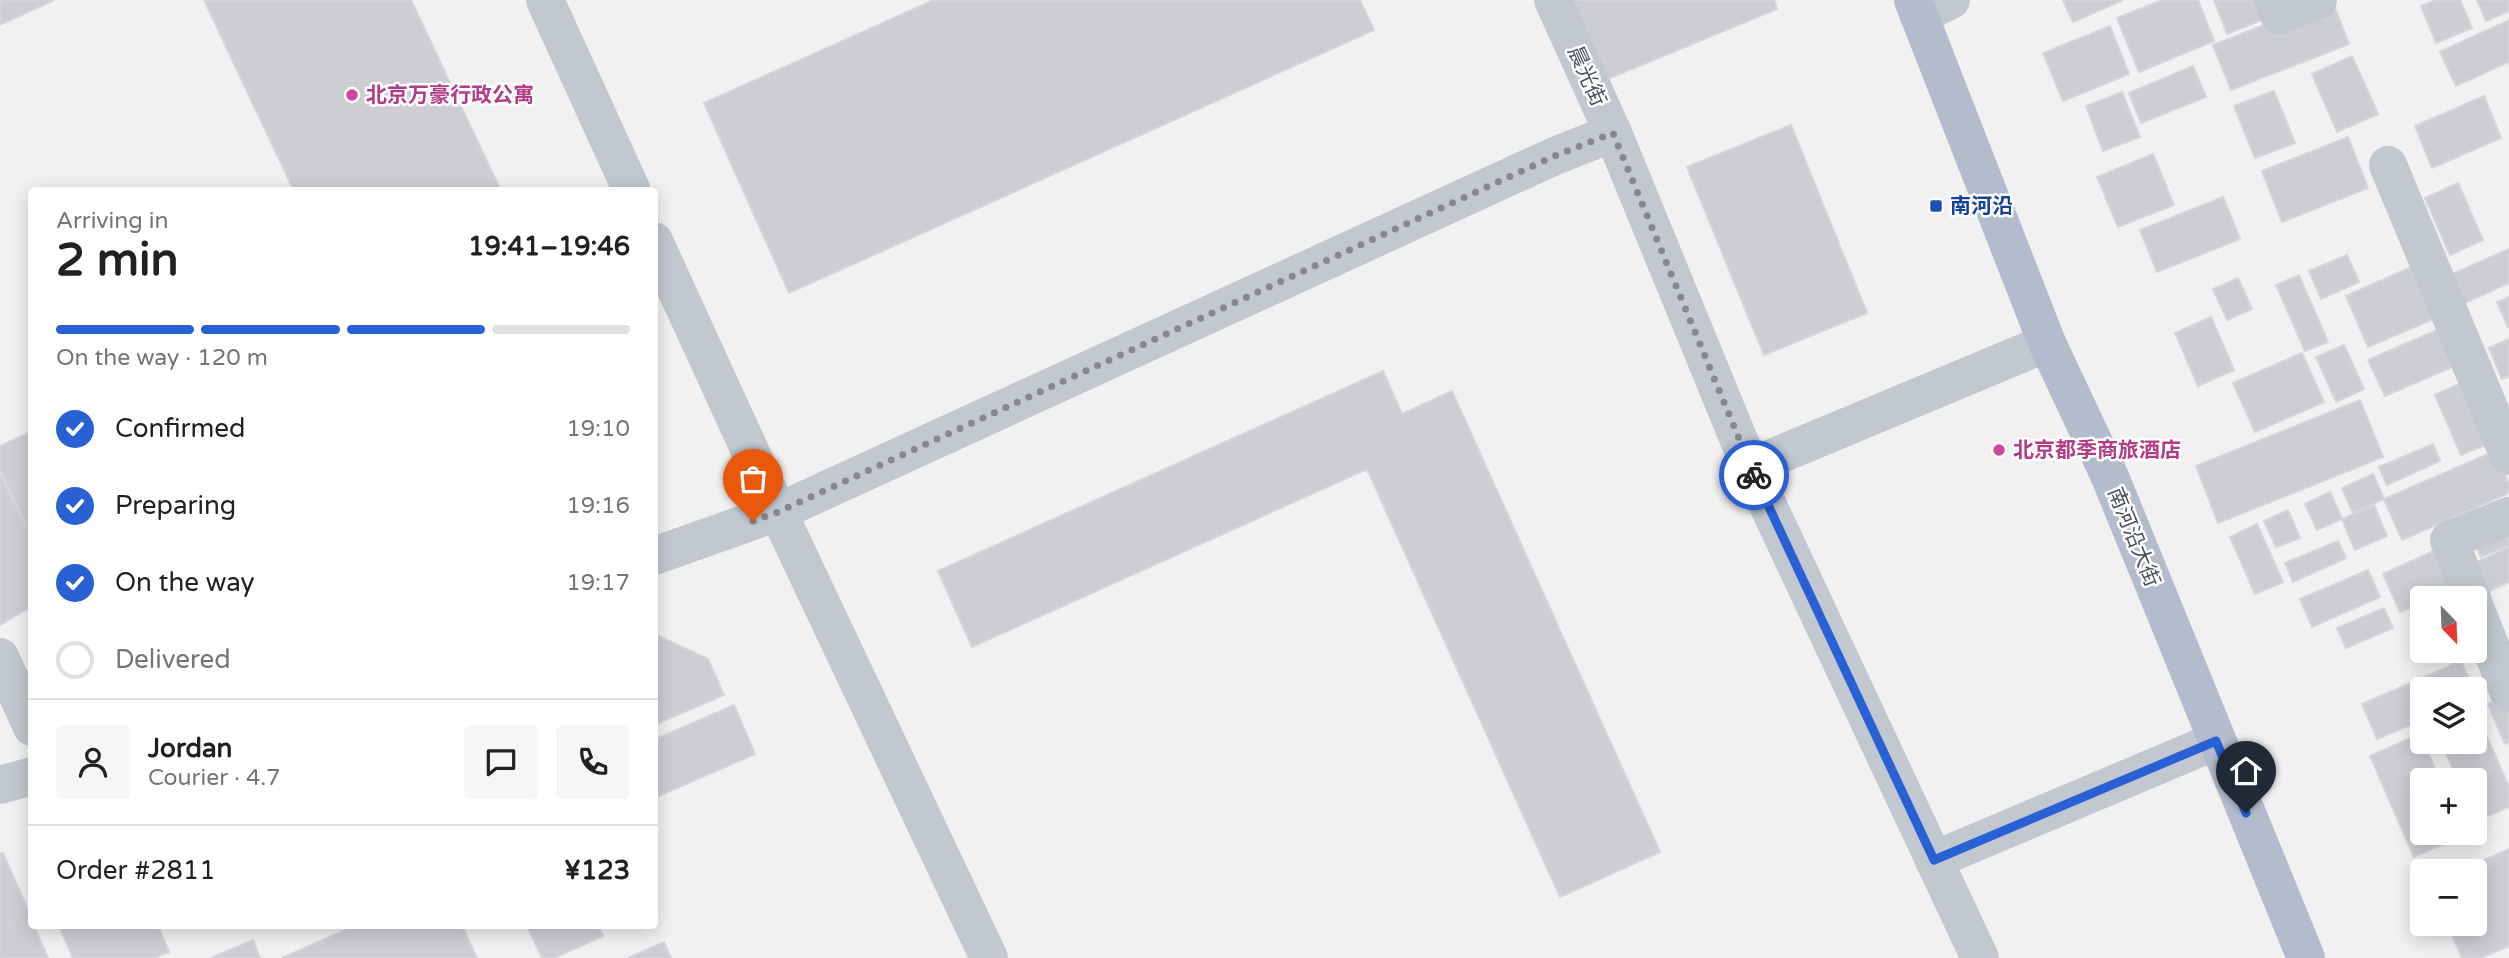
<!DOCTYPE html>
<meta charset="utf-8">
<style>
:root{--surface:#fff;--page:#f6f6f6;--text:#202124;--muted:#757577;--line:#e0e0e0;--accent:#2960d3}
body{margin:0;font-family:"Varela Round","Noto Sans SC",sans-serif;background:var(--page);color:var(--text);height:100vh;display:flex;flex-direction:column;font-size:26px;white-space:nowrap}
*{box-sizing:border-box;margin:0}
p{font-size:23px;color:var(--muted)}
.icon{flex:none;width:38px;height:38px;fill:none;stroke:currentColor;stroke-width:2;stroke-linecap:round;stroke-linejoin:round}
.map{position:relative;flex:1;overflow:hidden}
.side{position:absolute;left:28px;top:187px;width:630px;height:742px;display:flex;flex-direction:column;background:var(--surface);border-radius:7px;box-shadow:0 4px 18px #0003}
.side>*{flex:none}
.needle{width:46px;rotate:157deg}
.fabs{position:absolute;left:2410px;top:586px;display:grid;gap:14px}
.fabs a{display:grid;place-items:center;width:77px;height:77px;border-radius:7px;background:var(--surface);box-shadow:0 4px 18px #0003;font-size:35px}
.pin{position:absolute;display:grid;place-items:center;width:60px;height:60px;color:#fff;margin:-72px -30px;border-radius:50% 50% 50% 0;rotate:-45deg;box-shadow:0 0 7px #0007}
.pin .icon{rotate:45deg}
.courier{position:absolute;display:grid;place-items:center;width:70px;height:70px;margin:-35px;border:5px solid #2960d3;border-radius:50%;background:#fff;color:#222;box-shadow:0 2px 9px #0007}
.head em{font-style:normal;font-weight:700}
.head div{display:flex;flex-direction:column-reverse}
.head{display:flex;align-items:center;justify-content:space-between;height:119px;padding:0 28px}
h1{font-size:46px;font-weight:700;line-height:52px}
.bar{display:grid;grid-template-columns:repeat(4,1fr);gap:10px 7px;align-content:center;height:84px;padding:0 28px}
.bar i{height:9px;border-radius:5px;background:var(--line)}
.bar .current{background:var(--accent)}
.bar p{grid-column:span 4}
.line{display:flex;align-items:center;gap:18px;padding:0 28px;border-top:2px solid var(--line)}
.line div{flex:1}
.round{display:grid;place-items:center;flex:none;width:74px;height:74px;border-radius:7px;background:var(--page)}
ol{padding:0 28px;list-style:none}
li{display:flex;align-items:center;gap:21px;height:77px}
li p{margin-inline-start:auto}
li .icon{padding:7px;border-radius:50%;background:var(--accent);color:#fff;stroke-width:4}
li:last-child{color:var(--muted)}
li i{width:38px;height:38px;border:4px solid var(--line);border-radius:50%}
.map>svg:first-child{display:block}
</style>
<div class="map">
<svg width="2509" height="958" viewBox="0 0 2509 958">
<rect width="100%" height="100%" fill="#f2f0f0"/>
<!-- building -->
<g fill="#cdced4" stroke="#d4d5da" stroke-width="2">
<path d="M 0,0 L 54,0 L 0,25 Z"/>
<path d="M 204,0 L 411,0 L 501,191 L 294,191 Z"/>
<path d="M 934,0 L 1360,0 L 1374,30 L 789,293 L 704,103 Z"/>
<path d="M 1570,0 L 1774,0 L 1777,9 L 1603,81 Z"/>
<path d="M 2063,0 L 2123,0 L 2073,22 Z"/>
<path d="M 2162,0 L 2198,0 L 2214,41 L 2139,72 L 2117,18 Z"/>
<path d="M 2214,0 L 2266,0 L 2272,16 L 2227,34 Z"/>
<path d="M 2328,0 L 2332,0 L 2349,44 L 2231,90 L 2213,45 Z"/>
<path d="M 2436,0 L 2460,0 L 2472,28 L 2436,43 L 2421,6 Z"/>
<path d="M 2477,0 L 2509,0 L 2509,11 L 2486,21 Z"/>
<path d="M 2509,20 L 2509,62 L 2456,86 L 2440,52 Z"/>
<path d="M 2110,26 L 2129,74 L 2063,101 L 2043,53 Z"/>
<path d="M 2352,56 L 2378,114 L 2337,132 L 2312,74 Z"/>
<path d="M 2193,66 L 2206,97 L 2141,123 L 2129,93 Z"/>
<path d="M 2274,91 L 2295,143 L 2255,158 L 2234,106 Z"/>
<path d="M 2122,92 L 2140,137 L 2103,151 L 2086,106 Z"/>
<path d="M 2484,96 L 2501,138 L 2432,168 L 2415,126 Z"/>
<path d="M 1791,125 L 1867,313 L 1764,355 L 1687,167 Z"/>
<path d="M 2348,137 L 2368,188 L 2282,222 L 2262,171 Z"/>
<path d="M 2153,154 L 2174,205 L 2118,227 L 2097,177 Z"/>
<path d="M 2458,183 L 2483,240 L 2450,255 L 2425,198 Z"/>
<path d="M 2223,197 L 2240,239 L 2157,272 L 2140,230 Z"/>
<path d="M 2509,249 L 2509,283 L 2461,305 L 2448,276 Z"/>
<path d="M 2347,255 L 2359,282 L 2321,299 L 2309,271 Z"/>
<path d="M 2420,263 L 2443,315 L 2368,347 L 2346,296 Z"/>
<path d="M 2299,275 L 2328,342 L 2305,351 L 2276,285 Z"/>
<path d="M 2238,278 L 2252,309 L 2227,320 L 2213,289 Z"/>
<path d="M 2509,297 L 2509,327 L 2508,327 L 2497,302 Z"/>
<path d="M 2211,317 L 2234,370 L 2198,386 L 2175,333 Z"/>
<path d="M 2448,325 L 2464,362 L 2385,396 L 2368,360 Z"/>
<path d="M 2509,339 L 2509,376 L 2502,379 L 2489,348 Z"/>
<path d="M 2344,345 L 2364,389 L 2336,402 L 2316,357 Z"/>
<path d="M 2302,353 L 2324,402 L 2255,432 L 2233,383 Z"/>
<path d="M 1383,371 L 1402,414 L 1452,391 L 1660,852 L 1560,897 L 1367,469 L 972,647 L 938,571 Z"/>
<path d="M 2468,380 L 2495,441 L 2461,455 L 2435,395 Z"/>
<path d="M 2360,400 L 2383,457 L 2218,523 L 2196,466 Z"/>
<path d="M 32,431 L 32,536 L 0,469 L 0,446 Z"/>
<path d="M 2433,444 L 2440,461 L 2387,485 L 2379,467 Z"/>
<path d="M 2495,451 L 2509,485 L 2509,493 L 2402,540 L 2384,499 Z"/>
<path d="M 0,474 L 32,538 L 32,606 L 0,625 Z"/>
<path d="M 2373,474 L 2384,499 L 2353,513 L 2342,488 Z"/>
<path d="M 2330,492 L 2342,519 L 2317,530 L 2305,504 Z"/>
<path d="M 2374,505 L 2387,536 L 2355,550 L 2342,519 Z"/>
<path d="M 2288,510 L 2300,538 L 2276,547 L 2264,521 Z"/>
<path d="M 2509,522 L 2509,545 L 2481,557 L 2472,537 Z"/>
<path d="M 2257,524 L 2283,582 L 2255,594 L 2230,537 Z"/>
<path d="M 2338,541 L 2346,558 L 2293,582 L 2285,563 Z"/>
<path d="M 2509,547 L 2509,582 L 2490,591 L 2477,562 Z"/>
<path d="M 2440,548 L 2457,588 L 2432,598 L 2422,598 L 2422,603 L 2400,612 L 2383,574 Z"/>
<path d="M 2368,570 L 2380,597 L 2312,627 L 2300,599 Z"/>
<path d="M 2384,608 L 2393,628 L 2346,648 L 2337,628 Z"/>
<path d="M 654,634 L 708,659 L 724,695 L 654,725 Z"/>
<path d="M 2461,661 L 2474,690 L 2422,690 L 2422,720 L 2377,739 L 2362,704 Z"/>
<path d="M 2504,697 L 2509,709 L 2509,742 L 2505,744 L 2488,704 Z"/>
<path d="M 734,705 L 755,754 L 654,798 L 654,740 Z"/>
<path d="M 2475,710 L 2509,787 L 2509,807 L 2476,821 L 2474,780 L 2458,780 L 2441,742 L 2474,742 Z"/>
<path d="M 2420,734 L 2440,780 L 2422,780 L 2422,833 L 2464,835 L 2414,857 L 2370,756 Z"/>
<path d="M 2509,849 L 2509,946 L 2481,958 L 2462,958 L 2447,924 L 2474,924 L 2474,872 L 2457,872 Z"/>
<path d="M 3,853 L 32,919 L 32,926 L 34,926 L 48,958 L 0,958 L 0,854 Z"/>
<path d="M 59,926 L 158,926 L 169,952 L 154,958 L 73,958 Z"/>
<path d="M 354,926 L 462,926 L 477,958 L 282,958 Z"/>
<path d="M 527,926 L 598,926 L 603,936 L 554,958 L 542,958 Z"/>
<path d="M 253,940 L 260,958 L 211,958 Z"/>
<path d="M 664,942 L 671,958 L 628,958 Z"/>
</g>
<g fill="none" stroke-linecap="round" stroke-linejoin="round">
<!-- minor -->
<g stroke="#c1c8d0" stroke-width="38">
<path d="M 545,0 L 632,191"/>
<path d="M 1553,0 L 1613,133 L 1750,467 L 1980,958"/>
<path d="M 2273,0 L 2279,15 L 2318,0"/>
<path d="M 1919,16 L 1951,0"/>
<path d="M 2388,165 L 2509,456"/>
<path d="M 654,241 L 778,512 L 989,958"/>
<path d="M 1750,467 L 2047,343"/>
<path d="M 654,556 L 778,512 L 1557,155 L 1613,133"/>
<path d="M 2472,598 L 2449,540 L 2509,516"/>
<path d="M 2474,605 L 2509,693"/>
<path d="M 0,657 L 32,727"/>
<path d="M 0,785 L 32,776"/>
<path d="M 1934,860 L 2216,741"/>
</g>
<!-- major -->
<path stroke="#b2bccc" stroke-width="38" d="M 1913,0 L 2047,343 L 2110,477 L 2306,958"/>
</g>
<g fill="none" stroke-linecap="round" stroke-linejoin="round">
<!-- done -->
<path stroke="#84898f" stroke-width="7" stroke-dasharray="0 12.6" d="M 753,521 L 778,512 L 1557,155 L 1613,133 L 1754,475"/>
<!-- route -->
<path stroke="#2960d3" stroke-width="9" d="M 1754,475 L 1934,860 L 2216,741 L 2246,813"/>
</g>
<!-- markers -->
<g fill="#d1479c" stroke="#fff" stroke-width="2.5">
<circle cx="352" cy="95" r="7"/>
<circle cx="1999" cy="450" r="7"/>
</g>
<rect fill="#1a4fb4" stroke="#fff" stroke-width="2.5" x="1929" y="199" width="14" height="14" rx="3.5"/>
<g text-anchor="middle" stroke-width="5" stroke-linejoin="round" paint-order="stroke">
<!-- street labels -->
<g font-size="21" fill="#49515b" stroke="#fff">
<text transform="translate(1587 76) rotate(66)" y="7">晨光街</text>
<text transform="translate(2134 537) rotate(68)" y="7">南河沿大街</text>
</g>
<!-- hotel labels -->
<g font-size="21" font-weight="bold" fill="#b23c85" stroke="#fff" text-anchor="start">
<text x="366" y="102">北京万豪行政公寓</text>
<text x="2013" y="457">北京都季商旅酒店</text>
</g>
<!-- transit labels -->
<g font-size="21" font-weight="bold" fill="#164399" stroke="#fff" text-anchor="start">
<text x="1950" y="213">南河沿</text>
</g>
</g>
</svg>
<div class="fabs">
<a><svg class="needle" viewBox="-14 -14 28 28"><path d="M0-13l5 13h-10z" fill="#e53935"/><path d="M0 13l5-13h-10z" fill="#757577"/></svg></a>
<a><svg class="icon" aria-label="layers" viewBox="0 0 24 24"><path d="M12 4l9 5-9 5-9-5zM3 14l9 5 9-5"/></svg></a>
<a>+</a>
<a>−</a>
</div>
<div class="pin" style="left:753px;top:521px;background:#ea580c"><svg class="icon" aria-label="bag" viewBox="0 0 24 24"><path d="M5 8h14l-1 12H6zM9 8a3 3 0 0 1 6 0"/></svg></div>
<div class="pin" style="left:2246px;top:813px;background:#1f2937"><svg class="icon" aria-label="home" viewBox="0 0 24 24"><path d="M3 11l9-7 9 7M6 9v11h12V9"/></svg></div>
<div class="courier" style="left:1754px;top:475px"><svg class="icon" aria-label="bike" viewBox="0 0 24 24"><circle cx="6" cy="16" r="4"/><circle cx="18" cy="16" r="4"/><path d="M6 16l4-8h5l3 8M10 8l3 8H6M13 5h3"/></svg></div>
<section class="side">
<div class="head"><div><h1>2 min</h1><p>Arriving in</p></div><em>19:41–19:46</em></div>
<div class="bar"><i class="current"></i><i class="current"></i><i class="current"></i><i></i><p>On the way · 120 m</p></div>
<ol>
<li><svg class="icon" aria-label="check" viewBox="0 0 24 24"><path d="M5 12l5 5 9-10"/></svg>Confirmed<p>19:10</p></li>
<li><svg class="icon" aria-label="check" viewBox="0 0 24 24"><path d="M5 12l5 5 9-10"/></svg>Preparing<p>19:16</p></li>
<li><svg class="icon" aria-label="check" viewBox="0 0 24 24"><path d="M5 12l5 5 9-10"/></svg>On the way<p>19:17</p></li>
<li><i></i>Delivered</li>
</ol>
<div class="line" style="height:126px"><a class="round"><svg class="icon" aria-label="person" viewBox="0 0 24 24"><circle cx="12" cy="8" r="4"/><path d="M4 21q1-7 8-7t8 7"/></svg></a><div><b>Jordan</b><p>Courier · 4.7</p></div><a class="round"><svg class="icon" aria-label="chat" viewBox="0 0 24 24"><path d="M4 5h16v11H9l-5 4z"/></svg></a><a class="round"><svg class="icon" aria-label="phone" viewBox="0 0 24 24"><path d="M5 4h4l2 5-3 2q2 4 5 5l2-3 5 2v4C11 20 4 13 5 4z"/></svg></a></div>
<div class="line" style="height:91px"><div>Order #2811</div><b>¥123</b></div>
</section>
</div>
